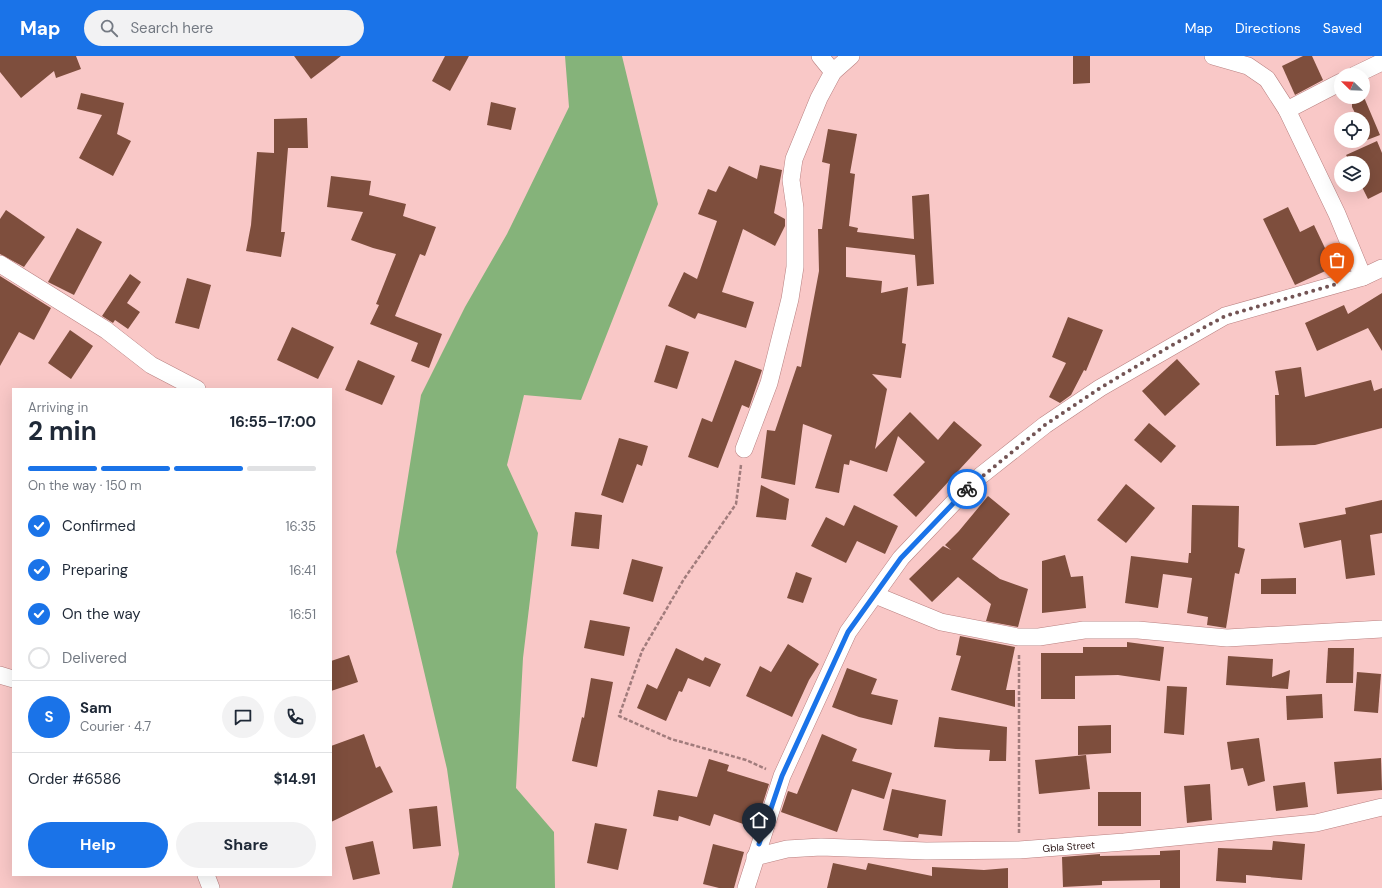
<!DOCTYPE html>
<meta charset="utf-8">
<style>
:root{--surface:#fff;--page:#f2f2f3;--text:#1f2937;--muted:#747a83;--line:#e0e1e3;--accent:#1a73e8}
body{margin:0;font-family:"DM Sans",sans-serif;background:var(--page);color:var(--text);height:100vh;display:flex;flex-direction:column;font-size:15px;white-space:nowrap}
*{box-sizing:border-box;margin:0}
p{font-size:13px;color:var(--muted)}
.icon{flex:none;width:22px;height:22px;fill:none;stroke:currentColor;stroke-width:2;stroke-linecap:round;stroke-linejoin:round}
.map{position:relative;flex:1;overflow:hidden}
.details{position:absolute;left:12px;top:332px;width:320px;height:488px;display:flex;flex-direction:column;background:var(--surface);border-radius:0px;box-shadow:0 4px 16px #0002}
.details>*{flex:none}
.needle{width:26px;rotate:293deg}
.controls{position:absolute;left:1334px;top:12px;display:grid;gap:8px}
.controls a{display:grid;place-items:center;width:36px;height:36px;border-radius:50%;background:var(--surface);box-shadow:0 4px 16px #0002;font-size:20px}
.pin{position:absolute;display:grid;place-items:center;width:34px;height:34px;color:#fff;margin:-41px -17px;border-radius:50% 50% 50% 0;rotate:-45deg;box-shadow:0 0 4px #0007}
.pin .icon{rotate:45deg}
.courier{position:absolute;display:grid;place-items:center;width:40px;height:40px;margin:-20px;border:3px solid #1a73e8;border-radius:50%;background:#fff;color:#222;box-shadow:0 1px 5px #0007}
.head em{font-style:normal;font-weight:700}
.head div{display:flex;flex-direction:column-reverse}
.head{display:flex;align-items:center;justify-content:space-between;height:68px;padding:0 16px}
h1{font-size:26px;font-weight:700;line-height:30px}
.bar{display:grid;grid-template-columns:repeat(4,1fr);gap:6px 4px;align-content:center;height:48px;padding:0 16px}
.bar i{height:5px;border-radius:3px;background:var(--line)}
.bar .current{background:var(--accent)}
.bar p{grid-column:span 4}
.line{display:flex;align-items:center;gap:10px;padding:0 16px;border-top:1px solid var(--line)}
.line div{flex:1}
.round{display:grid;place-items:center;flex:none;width:42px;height:42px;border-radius:21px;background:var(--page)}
ol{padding:0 16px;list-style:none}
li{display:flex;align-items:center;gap:12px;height:44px}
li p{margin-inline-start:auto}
li .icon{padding:4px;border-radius:50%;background:var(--accent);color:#fff;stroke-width:4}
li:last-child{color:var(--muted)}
li i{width:22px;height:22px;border:2px solid var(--line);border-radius:50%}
.cta{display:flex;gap:8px;margin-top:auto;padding:8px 16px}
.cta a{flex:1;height:46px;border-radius:24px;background:var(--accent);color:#fff;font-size:16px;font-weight:700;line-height:46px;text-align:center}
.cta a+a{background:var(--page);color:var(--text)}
header{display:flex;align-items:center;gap:24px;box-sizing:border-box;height:56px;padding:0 20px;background:var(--accent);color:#fff}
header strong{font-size:19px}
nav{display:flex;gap:22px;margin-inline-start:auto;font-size:14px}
.search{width:280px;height:36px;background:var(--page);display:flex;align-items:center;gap:10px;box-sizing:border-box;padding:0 14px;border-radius:22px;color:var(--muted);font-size:15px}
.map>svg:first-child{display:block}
</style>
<header>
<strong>Map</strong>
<div class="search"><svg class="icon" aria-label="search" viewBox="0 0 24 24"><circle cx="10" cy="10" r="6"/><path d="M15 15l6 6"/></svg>Search here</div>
<nav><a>Map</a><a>Directions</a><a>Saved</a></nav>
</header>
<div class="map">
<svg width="1382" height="832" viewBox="0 0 1382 832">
<rect width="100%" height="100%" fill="#f9c8c7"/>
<!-- green -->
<path fill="#85b37a" d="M 565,0 L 622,0 L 658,148 L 581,344 L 524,339 L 507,409 L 538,477 L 523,602 L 516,732 L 554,776 L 555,832 L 452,832 L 459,798 L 447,713 L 396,496 L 421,339 L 465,251 L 507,178 L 569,51 Z"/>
<!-- building -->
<g fill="#7e4e3d">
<path d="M 0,0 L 76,0 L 81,13 L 56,22 L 54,15 L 21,42 L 0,16 Z"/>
<path d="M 294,0 L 341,0 L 311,23 Z"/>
<path d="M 445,0 L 469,0 L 450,35 L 432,25 Z"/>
<path d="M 1073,0 L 1090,0 L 1090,27 L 1073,28 Z"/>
<path d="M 1303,0 L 1312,0 L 1323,24 L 1295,39 L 1282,10 Z"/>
<path d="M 81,37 L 124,47 L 117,78 L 131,85 L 113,120 L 79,102 L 102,59 L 77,53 Z"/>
<path d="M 1363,39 L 1380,79 L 1367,84 L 1363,75 L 1363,63 L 1358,63 L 1352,51 L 1352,45 L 1363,41 Z"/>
<path d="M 491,46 L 516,52 L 511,74 L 487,69 Z"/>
<path d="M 307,62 L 308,92 L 288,92 L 281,176 L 285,176 L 281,201 L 246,195 L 251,169 L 257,96 L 274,97 L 274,63 Z"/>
<path d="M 828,73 L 857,78 L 850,117 L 855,118 L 849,170 L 858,172 L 857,176 L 914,183 L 912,140 L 929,138 L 934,228 L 917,230 L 915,199 L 846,191 L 846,221 L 882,225 L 881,237 L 908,231 L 902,287 L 906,288 L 901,322 L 872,318 L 887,333 L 875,393 L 910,356 L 938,384 L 954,365 L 982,389 L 916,461 L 893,439 L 925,406 L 898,380 L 887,416 L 850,404 L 849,409 L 844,408 L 839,437 L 815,432 L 832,379 L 803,368 L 795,429 L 761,422 L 767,374 L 775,375 L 797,310 L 801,311 L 819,215 L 818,173 L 822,173 L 830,108 L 822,106 Z"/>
<path d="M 1377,85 L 1382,97 L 1382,136 L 1368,143 L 1361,129 L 1363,129 L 1363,107 L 1351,107 L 1346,99 Z"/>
<path d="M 760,109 L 782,114 L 774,157 L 785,163 L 785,170 L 775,190 L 743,173 L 722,236 L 754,246 L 746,272 L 698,257 L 695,263 L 668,250 L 684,216 L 697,223 L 717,165 L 698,158 L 708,133 L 716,136 L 729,110 L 757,123 Z"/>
<path d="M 331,120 L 371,125 L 369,139 L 406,148 L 403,160 L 436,171 L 425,200 L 420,198 L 395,260 L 442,278 L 429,312 L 411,305 L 418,287 L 370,268 L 379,249 L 376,248 L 396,198 L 373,192 L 351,184 L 363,156 L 327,151 Z"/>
<path d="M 1288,151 L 1300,176 L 1314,169 L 1334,211 L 1295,229 L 1263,163 Z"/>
<path d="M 6,154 L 45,181 L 24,211 L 0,198 L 0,163 Z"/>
<path d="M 77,172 L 102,186 L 74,239 L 48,226 Z"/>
<path d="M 130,218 L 141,226 L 127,247 L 140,256 L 128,273 L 115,264 L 113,267 L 102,260 Z"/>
<path d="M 0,220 L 51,252 L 34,284 L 19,276 L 0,310 Z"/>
<path d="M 187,222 L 211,229 L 199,273 L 175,267 Z"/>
<path d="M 1382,237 L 1382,295 L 1368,272 L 1317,295 L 1305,267 L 1344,249 L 1348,258 Z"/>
<path d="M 1068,261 L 1103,274 L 1086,315 L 1084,314 L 1071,339 L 1060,347 L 1049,341 L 1066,307 L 1052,301 Z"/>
<path d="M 292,271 L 334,291 L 318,323 L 277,304 Z"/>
<path d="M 70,274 L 93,290 L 71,323 L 48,307 Z"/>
<path d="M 666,289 L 689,296 L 677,333 L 654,326 Z"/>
<path d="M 1177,303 L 1200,328 L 1165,360 L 1142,335 Z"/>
<path d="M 358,304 L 395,320 L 382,349 L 345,334 Z"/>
<path d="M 735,304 L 762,314 L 749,352 L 742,349 L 718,412 L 688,401 L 702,362 L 712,366 Z"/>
<path d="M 1301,311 L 1305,341 L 1371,324 L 1374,335 L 1382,332 L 1382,372 L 1315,389 L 1276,390 L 1275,339 L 1279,339 L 1275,315 Z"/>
<path d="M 1149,367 L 1176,390 L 1161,407 L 1134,384 Z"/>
<path d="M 619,382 L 648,390 L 642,410 L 637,408 L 623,447 L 601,439 Z"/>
<path d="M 1126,428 L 1155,452 L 1126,487 L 1097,464 Z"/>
<path d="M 761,429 L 789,443 L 786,464 L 756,461 Z"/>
<path d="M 988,440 L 1010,458 L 972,503 L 1000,523 L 1028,533 L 1018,571 L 986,565 L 991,548 L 958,521 L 932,546 L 909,523 L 943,490 L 951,494 L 945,489 L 959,475 Z"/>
<path d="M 1382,444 L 1382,477 L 1370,479 L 1375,519 L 1346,523 L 1341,484 L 1304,492 L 1299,467 L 1346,458 L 1345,452 Z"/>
<path d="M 854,449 L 898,470 L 885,498 L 857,485 L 846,507 L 811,490 L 826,461 L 844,470 Z"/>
<path d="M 1192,449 L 1239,450 L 1238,491 L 1245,493 L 1239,518 L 1235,517 L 1226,572 L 1207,569 L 1208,561 L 1187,557 L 1192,522 L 1163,518 L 1158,552 L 1125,547 L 1131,500 L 1188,507 L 1189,497 L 1191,497 Z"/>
<path d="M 575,456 L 602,459 L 599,493 L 571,490 Z"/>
<path d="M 1065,499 L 1071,521 L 1083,520 L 1086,552 L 1042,557 L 1042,505 Z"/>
<path d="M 632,503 L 663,511 L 653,546 L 623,538 Z"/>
<path d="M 796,516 L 812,522 L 803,547 L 787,542 Z"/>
<path d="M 1296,522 L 1296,538 L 1261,538 L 1261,523 Z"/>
<path d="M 590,564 L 630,571 L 624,600 L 584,592 Z"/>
<path d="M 960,580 L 1015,591 L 1006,634 L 1015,634 L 1015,651 L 951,634 L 961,600 L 956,599 Z"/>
<path d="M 1127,586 L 1164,591 L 1160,625 L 1118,619 L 1075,620 L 1075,643 L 1041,643 L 1041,597 L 1083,597 L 1083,591 L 1127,591 Z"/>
<path d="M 788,588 L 819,608 L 809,624 L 792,661 L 746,640 L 760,610 L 771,616 Z"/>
<path d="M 676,592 L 703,605 L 705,601 L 721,608 L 710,631 L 688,622 L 682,636 L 679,635 L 666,665 L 637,652 L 647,628 L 657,633 Z"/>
<path d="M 1328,592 L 1354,592 L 1353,627 L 1326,627 Z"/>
<path d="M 349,599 L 358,626 L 331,635 L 331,605 Z"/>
<path d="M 1228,600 L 1273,603 L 1272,621 L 1290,614 L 1288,633 L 1226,629 Z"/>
<path d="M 847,612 L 877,623 L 871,638 L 898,644 L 892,669 L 859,661 L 832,651 Z"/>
<path d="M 1357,616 L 1381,618 L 1378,657 L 1354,655 Z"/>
<path d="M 591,622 L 613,626 L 597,711 L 572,705 L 582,661 L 584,662 Z"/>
<path d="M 1167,630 L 1187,631 L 1184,679 L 1164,677 Z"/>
<path d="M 1322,638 L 1323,662 L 1287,664 L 1286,640 Z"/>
<path d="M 939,661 L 1007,671 L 1006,705 L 989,705 L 990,694 L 956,693 L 934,691 Z"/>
<path d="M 1111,669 L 1111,697 L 1078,699 L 1078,670 Z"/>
<path d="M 364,678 L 376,712 L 380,710 L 393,736 L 331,766 L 331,690 Z"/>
<path d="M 822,678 L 857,693 L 852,705 L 892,717 L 884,743 L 852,733 L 837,776 L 781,756 L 788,735 L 797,738 Z"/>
<path d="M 1259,682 L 1265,725 L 1248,730 L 1243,712 L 1231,714 L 1227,686 Z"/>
<path d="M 1086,699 L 1090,733 L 1039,738 L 1035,704 Z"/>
<path d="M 1381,702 L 1382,734 L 1337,738 L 1334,706 Z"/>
<path d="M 709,703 L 729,709 L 727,715 L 769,728 L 755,772 L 714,758 L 710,770 L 679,760 L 678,765 L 653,760 L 658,734 L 697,741 Z"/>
<path d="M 1305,726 L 1308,751 L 1276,755 L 1273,730 Z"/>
<path d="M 1210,728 L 1212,764 L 1187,767 L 1184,730 Z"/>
<path d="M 892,733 L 946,744 L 942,780 L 919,778 L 918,782 L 883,774 Z"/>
<rect x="1098" y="736" width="43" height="34"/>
<path d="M 437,750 L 441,790 L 413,793 L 409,753 Z"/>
<path d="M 595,767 L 627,773 L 618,814 L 587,807 Z"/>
<path d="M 373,785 L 380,818 L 353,824 L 345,791 Z"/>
<path d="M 1273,785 L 1305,788 L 1302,824 L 1246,819 L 1246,827 L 1216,825 L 1218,792 L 1272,794 Z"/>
<path d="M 713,788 L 744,796 L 734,832 L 719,832 L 703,828 Z"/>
<path d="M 1180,794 L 1180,832 L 1160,832 L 1160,824 L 1102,825 L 1102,829 L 1063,831 L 1062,801 L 1100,798 L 1100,800 L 1160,799 L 1160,795 Z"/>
<path d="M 833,807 L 866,814 L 868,807 L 932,820 L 932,811 L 984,814 L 1008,812 L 1008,832 L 827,832 Z"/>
</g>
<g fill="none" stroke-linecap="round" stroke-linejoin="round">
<!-- minor casing -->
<g stroke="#b98080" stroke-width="18">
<g id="minor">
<path d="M 820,0 L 833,16"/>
<path d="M 1213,0 L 1248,10 L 1267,23 L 1287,54 L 1337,158 L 1363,221"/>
<path d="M 1355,19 L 1382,6"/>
<path d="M 1287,54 L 1341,26"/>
<path d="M 0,208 L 106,274 L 151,309 L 197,333"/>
<path d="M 744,393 L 769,327 L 790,243 L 795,211 L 795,152 L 791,124 L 794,103 L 819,42 L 833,16 L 851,0"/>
<path d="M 875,539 L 941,566 L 1018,581 L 1039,581 L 1084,574 L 1138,574 L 1227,582 L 1382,573"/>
<path d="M 0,619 L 13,623"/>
<path id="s1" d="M 755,801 L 787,793 L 821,791 L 926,795 L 1019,794 L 1124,786 L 1316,767 L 1382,751"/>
<path d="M 206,819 L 211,832"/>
<path d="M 746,832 L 782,720 L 848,576 L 901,502 L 974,425 L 1045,369 L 1100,332 L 1225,260 L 1363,221 L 1382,212"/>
</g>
</g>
<!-- path -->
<g stroke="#a17c7c" stroke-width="2.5" stroke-dasharray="4 2" stroke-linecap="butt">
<path d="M 741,409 L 736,448 L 684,523 L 642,595 L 619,660 L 671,683 L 746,704 L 766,713"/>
<path d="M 1019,599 L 1019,778"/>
</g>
<!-- minor -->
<use href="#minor" stroke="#fff" stroke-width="17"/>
</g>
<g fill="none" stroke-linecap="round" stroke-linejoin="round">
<!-- done -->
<path stroke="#735454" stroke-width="4" stroke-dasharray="0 7.2" d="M 967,433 L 1045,369 L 1100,332 L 1169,291 L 1225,260 L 1337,228"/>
<!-- route -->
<path stroke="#1a73e8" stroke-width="5" d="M 759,788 L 782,720 L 848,576 L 901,502 L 967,433"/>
</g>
<g text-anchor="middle" stroke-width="4" stroke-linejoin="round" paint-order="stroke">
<!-- street labels -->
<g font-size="10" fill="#2b1616" stroke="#fed9d8">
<text dy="4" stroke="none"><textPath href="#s1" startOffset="315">Gbla Street</textPath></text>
</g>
</g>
</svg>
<div class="controls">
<a><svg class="needle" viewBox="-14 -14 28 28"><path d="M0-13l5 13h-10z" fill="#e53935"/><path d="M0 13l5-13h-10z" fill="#747a83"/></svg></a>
<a><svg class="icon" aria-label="locate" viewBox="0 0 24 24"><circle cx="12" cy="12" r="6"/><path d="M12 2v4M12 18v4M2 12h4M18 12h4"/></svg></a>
<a><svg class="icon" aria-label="layers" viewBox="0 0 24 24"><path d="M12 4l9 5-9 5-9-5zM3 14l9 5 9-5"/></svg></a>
</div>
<div class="pin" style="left:1337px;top:228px;background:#ea580c"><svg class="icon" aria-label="bag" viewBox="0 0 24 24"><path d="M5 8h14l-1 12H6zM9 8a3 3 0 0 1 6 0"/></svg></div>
<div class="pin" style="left:759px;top:788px;background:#1f2937"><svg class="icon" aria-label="home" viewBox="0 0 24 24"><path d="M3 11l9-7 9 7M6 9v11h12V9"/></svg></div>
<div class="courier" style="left:967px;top:433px"><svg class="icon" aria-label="bike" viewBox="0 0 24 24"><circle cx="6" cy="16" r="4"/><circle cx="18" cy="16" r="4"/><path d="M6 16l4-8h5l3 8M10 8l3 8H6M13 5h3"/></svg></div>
<section class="details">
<div class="head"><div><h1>2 min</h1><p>Arriving in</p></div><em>16:55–17:00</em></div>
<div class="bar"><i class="current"></i><i class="current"></i><i class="current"></i><i></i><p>On the way · 150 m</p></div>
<ol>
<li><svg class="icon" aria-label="check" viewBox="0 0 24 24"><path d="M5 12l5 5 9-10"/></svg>Confirmed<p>16:35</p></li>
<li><svg class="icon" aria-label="check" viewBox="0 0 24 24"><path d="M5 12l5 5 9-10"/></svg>Preparing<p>16:41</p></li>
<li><svg class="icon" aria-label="check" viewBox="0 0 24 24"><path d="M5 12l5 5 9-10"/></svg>On the way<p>16:51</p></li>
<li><i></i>Delivered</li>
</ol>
<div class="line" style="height:72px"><b class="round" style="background:var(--accent);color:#fff">S</b><div><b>Sam</b><p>Courier · 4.7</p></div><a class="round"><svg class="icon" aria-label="chat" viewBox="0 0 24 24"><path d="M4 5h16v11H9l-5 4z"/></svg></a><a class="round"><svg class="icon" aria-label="phone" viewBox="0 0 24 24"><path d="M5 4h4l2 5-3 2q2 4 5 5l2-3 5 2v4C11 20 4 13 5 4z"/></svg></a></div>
<div class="line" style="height:52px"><div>Order #6586</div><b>$14.91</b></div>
<div class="cta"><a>Help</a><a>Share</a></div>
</section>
</div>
